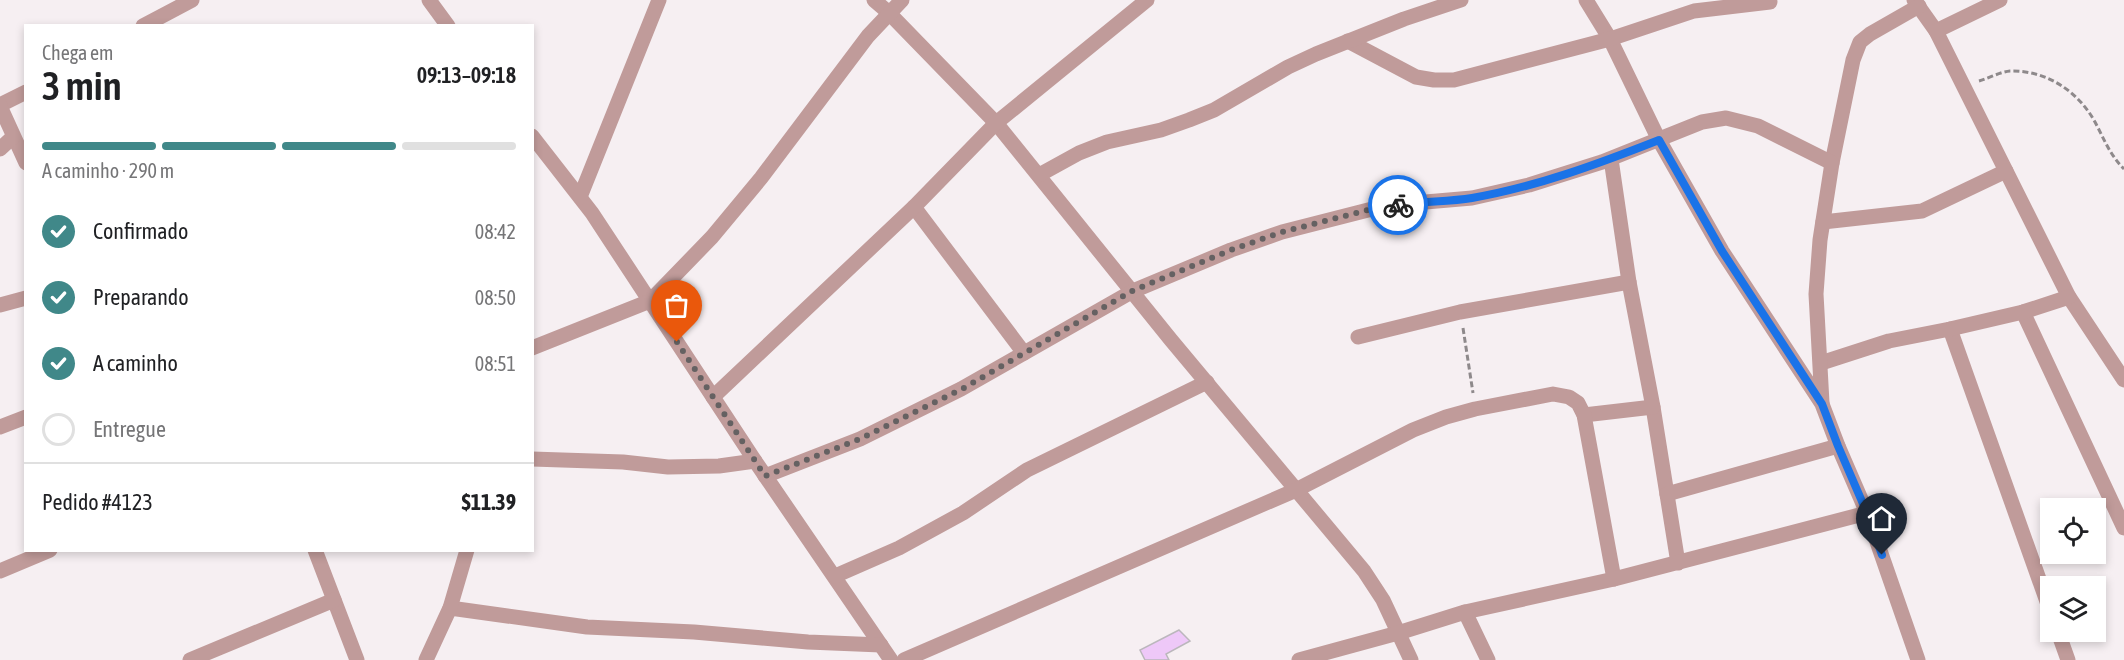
<!DOCTYPE html>
<html lang="pt">
<meta charset="utf-8">
<style>
:root{--surface:#fff;--page:#f2f2f2;--text:#202124;--muted:#757577;--line:#e0e0e0;--accent:#408889}
body{margin:0;font-family:"Asap Condensed",sans-serif;background:var(--page);color:var(--text);height:100vh;display:flex;flex-direction:column;font-size:22px;white-space:nowrap}
*{box-sizing:border-box;margin:0}
p{font-size:20px;color:var(--muted)}
.icon{flex:none;width:33px;height:33px;fill:none;stroke:currentColor;stroke-width:2;stroke-linecap:round;stroke-linejoin:round}
.map{position:relative;flex:1;overflow:hidden}
.sheet{position:absolute;left:24px;top:24px;width:510px;height:528px;display:flex;flex-direction:column;background:var(--surface);border-radius:0px;box-shadow:0 3px 9px #0003}
.sheet>*{flex:none}
.fabs{position:absolute;left:2040px;top:498px;display:grid;gap:12px}
.fabs a{display:grid;place-items:center;width:66px;height:66px;border-radius:0px;background:var(--surface);box-shadow:0 3px 9px #0003;font-size:30px}
.pin{position:absolute;display:grid;place-items:center;width:51px;height:51px;color:#fff;margin:-62px -26px;border-radius:50% 50% 50% 0;rotate:-45deg;box-shadow:0 0 6px #0007}
.pin .icon{rotate:45deg}
.courier{position:absolute;display:grid;place-items:center;width:60px;height:60px;margin:-30px;border:4px solid #1a73e8;border-radius:50%;background:#fff;color:#222;box-shadow:0 2px 8px #0007}
.headline em{font-style:normal;font-weight:600}
.headline div{display:flex;flex-direction:column-reverse}
.headline{display:flex;align-items:center;justify-content:space-between;height:102px;padding:0 18px}
h1{font-size:39px;font-weight:600;line-height:45px}
.bar{display:grid;grid-template-columns:repeat(4,1fr);gap:9px 6px;align-content:center;height:72px;padding:0 18px}
.bar i{height:8px;border-radius:4px;background:var(--line)}
.bar .on{background:var(--accent)}
.bar p{grid-column:span 4}
.line{display:flex;align-items:center;gap:15px;padding:0 18px;border-top:2px solid var(--line)}
.line div{flex:1}
ol{padding:0 18px;list-style:none}
li{display:flex;align-items:center;gap:18px;height:66px}
li p{margin-inline-start:auto}
li .icon{padding:6px;border-radius:50%;background:var(--accent);color:#fff;stroke-width:4}
li:last-child{color:var(--muted)}
li i{width:33px;height:33px;border:3px solid var(--line);border-radius:50%}
.map>svg:first-child{display:block}
</style>
<div class="map">
<svg width="2124" height="660" viewBox="0 0 2124 660">
<rect width="100%" height="100%" fill="#f6eff2"/>
<!-- building -->
<path fill="#eec8f8" stroke="#bbb7bc" stroke-width="1.5" d="M 1179,630 L 1190,641 L 1166,654 L 1169,660 L 1145,660 L 1140,650 Z"/>
<g fill="none" stroke-linecap="round" stroke-linejoin="round">
<!-- path -->
<g stroke="#8e898b" stroke-width="3" stroke-dasharray="6 3" stroke-linecap="butt">
<path d="M 1979,81 C 1989,78 2000,72 2010,71 C 2046,70 2078,91 2095,122 C 2104,139 2110,155 2124,169"/>
<path d="M 1463,328 L 1473,393"/>
</g>
<!-- street -->
<g stroke="#c09b9a" stroke-width="15">
<path d="M 429,0 L 448,26"/>
<path d="M 874,0 L 888,12 L 996,123 L 1171,340 L 1364,571 L 1383,600 L 1411,660"/>
<path d="M 1586,0 L 1610,39 L 1659,140 L 1722,251 L 1822,404 L 1838,446 L 1867,513 L 1918,660"/>
<path d="M 1914,0 L 1936,31 L 2069,297 L 2124,380"/>
<path d="M 143,26 L 192,0"/>
<path d="M 1936,31 L 2000,0"/>
<path d="M 1348,41 L 1416,77 L 1434,80 L 1454,80 L 1610,39 L 1694,11 L 1770,2"/>
<path d="M 0,105 L 26,92"/>
<path d="M 0,106 L 26,163"/>
<path d="M 532,136 L 592,213 L 755,461 L 891,660"/>
<path d="M 0,149 L 13,137"/>
<path d="M 1611,159 L 1629,282 L 1653,407 L 1678,563"/>
<path d="M 1039,175 L 1079,153 L 1107,142 L 1161,130 L 1189,120 L 1214,110 L 1288,67 L 1316,54 L 1404,19 L 1461,0"/>
<path d="M 580,197 L 659,0"/>
<path d="M 914,207 L 1024,353"/>
<path d="M 1823,222 L 1922,211 L 2006,171"/>
<path d="M 0,305 L 26,298"/>
<path d="M 2023,312 L 2124,528"/>
<path d="M 1950,329 L 2050,610"/>
<path d="M 1358,337 L 1460,312 L 1629,282"/>
<path d="M 532,348 L 650,301 L 712,237 L 761,178 L 868,36 L 902,0"/>
<path d="M 1821,363 L 1889,341 L 1950,329 L 2023,312 L 2069,297"/>
<path d="M 713,397 L 914,207 L 996,123 L 1147,0"/>
<path d="M 1822,403 L 1816,294 L 1820,240 L 1832,163 L 1853,60 L 1860,42 L 1870,34 L 1919,6"/>
<path d="M 1584,415 L 1653,407"/>
<path d="M 0,427 L 26,417"/>
<path d="M 532,459 L 623,462 L 668,467 L 719,466 L 755,461"/>
<path d="M 765,476 L 860,439 L 961,389 L 1133,291 L 1231,250 L 1282,232 L 1376,208 L 1414,203 L 1472,198 L 1529,185 L 1602,162 L 1702,122 L 1726,118 L 1758,126 L 1832,163"/>
<path d="M 1667,494 L 1838,446"/>
<path d="M 315,550 L 357,660"/>
<path d="M 0,571 L 50,550"/>
<path d="M 835,576 L 899,548 L 963,513 L 1027,470 L 1207,382"/>
<path d="M 450,608 L 587,627 L 694,632 L 808,642 L 881,645"/>
<path d="M 1465,612 L 1488,660"/>
<path d="M 2058,632 L 2068,660"/>
<path d="M 190,660 L 334,600"/>
<path d="M 426,660 L 450,608 L 467,550"/>
<path d="M 904,660 L 1296,490 L 1413,430 L 1446,417 L 1475,409 L 1553,394 L 1569,397 L 1578,403 L 1584,415 L 1614,579"/>
<path d="M 1299,660 L 1398,633 L 1465,612 L 1614,579 L 1867,513"/>
</g>
</g>
<g fill="none" stroke-linecap="round" stroke-linejoin="round">
<!-- done -->
<path stroke="#656162" stroke-width="6" stroke-dasharray="0 10.8" d="M 677,342 L 765,476 L 860,439 L 962,389 L 1132,291 L 1231,250 L 1282,232 L 1376,208 L 1398,205"/>
<!-- route -->
<path stroke="#1a73e8" stroke-width="8" d="M 1398,205 C 1423,201 1448,202 1472,198 C 1536,187 1598,164 1659,140 L 1722,251 L 1822,404 L 1838,446 L 1867,513 L 1882,555"/>
</g>
</svg>
<div class="fabs">
<a><svg class="icon" aria-label="locate" viewBox="0 0 24 24"><circle cx="12" cy="12" r="6"/><path d="M12 2v4M12 18v4M2 12h4M18 12h4"/></svg></a>
<a><svg class="icon" aria-label="layers" viewBox="0 0 24 24"><path d="M12 4l9 5-9 5-9-5zM3 14l9 5 9-5"/></svg></a>
</div>
<div class="pin" style="left:677px;top:342px;background:#ea580c"><svg class="icon" aria-label="bag" viewBox="0 0 24 24"><path d="M5 8h14l-1 12H6zM9 8a3 3 0 0 1 6 0"/></svg></div>
<div class="pin" style="left:1882px;top:555px;background:#1f2937"><svg class="icon" aria-label="home" viewBox="0 0 24 24"><path d="M3 11l9-7 9 7M6 9v11h12V9"/></svg></div>
<div class="courier" style="left:1398px;top:205px"><svg class="icon" aria-label="bike" viewBox="0 0 24 24"><circle cx="6" cy="16" r="4"/><circle cx="18" cy="16" r="4"/><path d="M6 16l4-8h5l3 8M10 8l3 8H6M13 5h3"/></svg></div>
<section class="sheet">
<div class="headline"><div><h1>3 min</h1><p>Chega em</p></div><em>09:13–09:18</em></div>
<div class="bar"><i class="on"></i><i class="on"></i><i class="on"></i><i></i><p>A caminho · 290 m</p></div>
<ol>
<li><svg class="icon" aria-label="check" viewBox="0 0 24 24"><path d="M5 12l5 5 9-10"/></svg>Confirmado<p>08:42</p></li>
<li><svg class="icon" aria-label="check" viewBox="0 0 24 24"><path d="M5 12l5 5 9-10"/></svg>Preparando<p>08:50</p></li>
<li><svg class="icon" aria-label="check" viewBox="0 0 24 24"><path d="M5 12l5 5 9-10"/></svg>A caminho<p>08:51</p></li>
<li><i></i>Entregue</li>
</ol>
<div class="line" style="height:78px"><div>Pedido #4123</div><b>$11.39</b></div>
</section>
</div>
